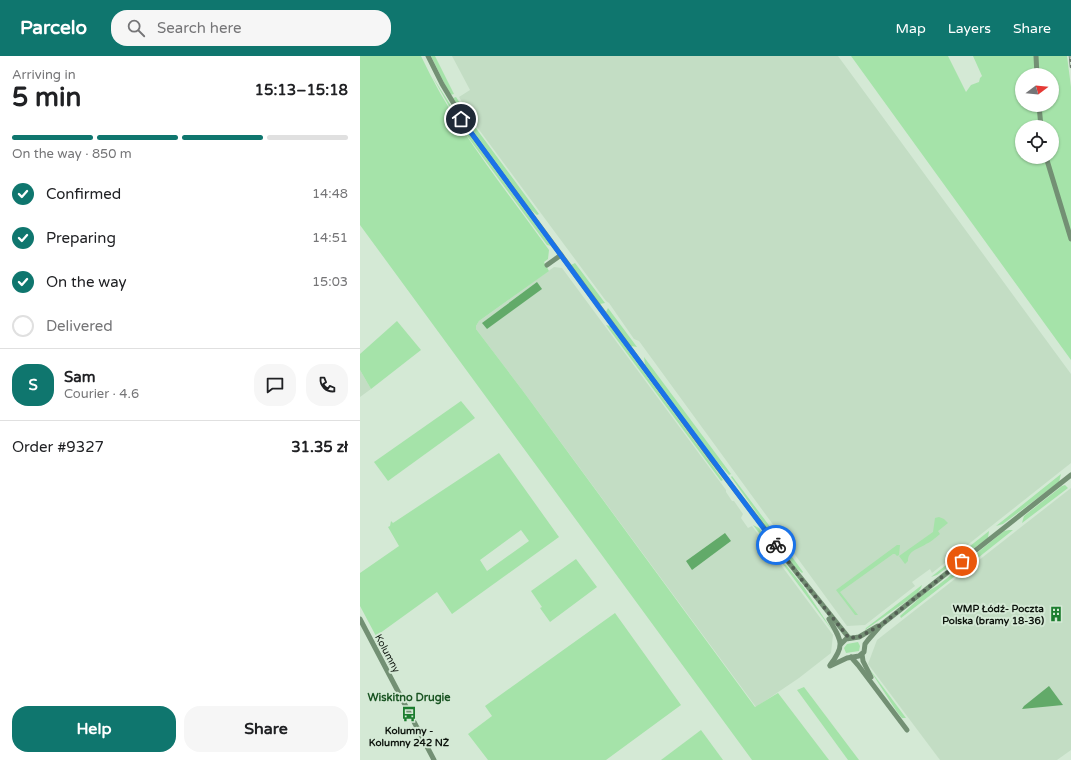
<!DOCTYPE html>
<meta charset="utf-8">
<style>
:root{--surface:#fff;--page:#f6f6f6;--text:#202124;--muted:#757577;--line:#e0e0e0;--accent:#0f766e}
body{margin:0;font-family:"Varela Round",sans-serif;background:var(--page);color:var(--text);height:100vh;display:flex;flex-direction:column;font-size:15px;white-space:nowrap}
*{box-sizing:border-box;margin:0}
p{font-size:13px;color:var(--muted)}
.icon{flex:none;width:22px;height:22px;fill:none;stroke:currentColor;stroke-width:2;stroke-linecap:round;stroke-linejoin:round}
.map{position:relative;flex:1;overflow:hidden}
.drawer{display:flex;flex-direction:column;background:var(--surface);width:360px}
.drawer>*{flex:none}
.needle{width:26px;rotate:74deg}
.fabs{position:absolute;left:655px;top:12px;display:grid;gap:8px}
.fabs a{display:grid;place-items:center;width:44px;height:44px;border-radius:50%;background:var(--surface);box-shadow:0 1px 3px #0004;font-size:20px}
.pin{position:absolute;display:grid;place-items:center;width:34px;height:34px;color:#fff;margin:-17px;border:2px solid #fff;border-radius:50%;box-shadow:0 1px 4px #0007}
.courier{position:absolute;display:grid;place-items:center;width:40px;height:40px;margin:-20px;border:3px solid #1a73e8;border-radius:50%;background:#fff;color:#222;box-shadow:0 1px 5px #0007}
.headline em{font-style:normal;font-weight:700}
.headline div{display:flex;flex-direction:column-reverse}
.headline{display:flex;align-items:center;justify-content:space-between;height:68px;padding:0 12px}
h1{font-size:26px;font-weight:700;line-height:30px}
.bar{display:grid;grid-template-columns:repeat(4,1fr);gap:6px 4px;align-content:center;height:48px;padding:0 12px}
.bar i{height:5px;border-radius:3px;background:var(--line)}
.bar .current{background:var(--accent)}
.bar p{grid-column:span 4}
.line{display:flex;align-items:center;gap:10px;padding:0 12px;border-top:1px solid var(--line)}
.line div{flex:1}
.round{display:grid;place-items:center;flex:none;width:42px;height:42px;border-radius:16px;background:var(--page)}
ol{padding:0 12px;list-style:none}
li{display:flex;align-items:center;gap:12px;height:44px}
li p{margin-inline-start:auto}
li .icon{padding:4px;border-radius:50%;background:var(--accent);color:#fff;stroke-width:4}
li:last-child{color:var(--muted)}
li i{width:22px;height:22px;border:2px solid var(--line);border-radius:50%}
.button{display:flex;gap:8px;margin-top:auto;padding:8px 12px}
.button a{flex:1;height:46px;border-radius:16px;background:var(--accent);color:#fff;font-size:16px;font-weight:700;line-height:46px;text-align:center}
.button a+a{background:var(--page);color:var(--text)}
header{display:flex;align-items:center;gap:24px;box-sizing:border-box;height:56px;padding:0 20px;background:var(--accent);color:#fff}
header strong{font-size:19px}
nav{display:flex;gap:22px;margin-inline-start:auto;font-size:14px}
.search{width:280px;height:36px;background:var(--page);display:flex;align-items:center;gap:10px;box-sizing:border-box;padding:0 14px;border-radius:16px;color:var(--muted);font-size:15px}
main{display:flex;flex:1;min-height:0}
.map>svg:first-child{display:block}
</style>
<header>
<strong>Parcelo</strong>
<div class="search"><svg class="icon" aria-label="search" viewBox="0 0 24 24"><circle cx="10" cy="10" r="6"/><path d="M15 15l6 6"/></svg>Search here</div>
<nav><a>Map</a><a>Layers</a><a>Share</a></nav>
</header>
<main>
<section class="drawer">
<div class="headline"><div><h1>5 min</h1><p>Arriving in</p></div><em>15:13–15:18</em></div>
<div class="bar"><i class="current"></i><i class="current"></i><i class="current"></i><i></i><p>On the way · 850 m</p></div>
<ol>
<li><svg class="icon" aria-label="check" viewBox="0 0 24 24"><path d="M5 12l5 5 9-10"/></svg>Confirmed<p>14:48</p></li>
<li><svg class="icon" aria-label="check" viewBox="0 0 24 24"><path d="M5 12l5 5 9-10"/></svg>Preparing<p>14:51</p></li>
<li><svg class="icon" aria-label="check" viewBox="0 0 24 24"><path d="M5 12l5 5 9-10"/></svg>On the way<p>15:03</p></li>
<li><i></i>Delivered</li>
</ol>
<div class="line" style="height:72px"><b class="round" style="background:var(--accent);color:#fff">S</b><div><b>Sam</b><p>Courier · 4.6</p></div><a class="round"><svg class="icon" aria-label="chat" viewBox="0 0 24 24"><path d="M4 5h16v11H9l-5 4z"/></svg></a><a class="round"><svg class="icon" aria-label="phone" viewBox="0 0 24 24"><path d="M5 4h4l2 5-3 2q2 4 5 5l2-3 5 2v4C11 20 4 13 5 4z"/></svg></a></div>
<div class="line" style="height:52px"><div>Order #9327</div><b>31.35 zł</b></div>
<div class="button"><a>Help</a><a>Share</a></div>
</section>
<div class="map">
<svg width="711" height="704" viewBox="0 0 711 704">
<rect width="100%" height="100%" fill="#d4e9d5"/>
<!-- built -->
<g fill="#c3ddc4">
<path d="M 92,0 L 478,0 L 711,318 L 711,407 L 572,517 L 570,513 L 552,526 L 555,530 L 505,569 L 487,570 L 279,285 L 274,283 L 249,247 L 246,245 L 117,71 L 99,41 L 110,34 Z"/>
<path d="M 194,211 L 202,212 L 366,434 L 366,436 L 372,445 L 374,445 L 383,458 L 381,462 L 388,472 L 392,470 L 473,579 L 471,597 L 439,622 L 396,651 L 163,335 L 116,273 L 116,270 L 119,265 Z"/>
<path d="M 0,314 L 11,333 L 0,341 Z"/>
<path d="M 711,432 L 711,694 L 697,704 L 580,704 L 508,608 L 517,584 Z"/>
</g>
<!-- green -->
<g fill="#a5e3a9" fill-rule="evenodd">
<path d="M 0,0 L 61,0 C 94,71 144,131 189,194 L 188,203 L 184,206 L 189,215 L 119,265 L 116,270 L 116,273 L 163,335 L 395,651 L 418,637 L 469,704 L 392,704 L 0,169 Z"/>
<path d="M 71,0 L 75,0 L 94,38 L 90,39 Z"/>
<path d="M 491,0 L 588,0 L 606,36 L 611,29 L 619,26 L 620,22 L 622,20 L 613,0 L 707,0 L 711,31 L 711,304 ZM 662,19 L 692,19 L 692,49 L 662,49 ZM 662,71 L 692,71 L 692,101 L 662,101 Z"/>
<path d="M 72,20 L 111,81 L 191,190 L 187,189 L 105,77 L 89,50 Z"/>
<path d="M 96,41 L 118,75 L 179,158 L 177,159 L 170,153 L 116,79 L 93,42 Z"/>
<path d="M 215,207 L 245,247 L 240,248 L 211,209 Z"/>
<path d="M 248,252 L 277,291 L 271,290 L 246,256 Z"/>
<path d="M 37,265 L 61,294 L 11,333 L 0,314 L 0,298 Z"/>
<path d="M 246,269 L 250,270 L 363,424 L 361,425 Z"/>
<path d="M 284,301 L 371,418 L 369,419 L 353,401 L 285,309 Z"/>
<path d="M 101,345 L 115,362 L 28,425 L 14,406 Z"/>
<path d="M 139,397 L 199,481 L 92,558 L 77,536 L 16,580 L 0,550 L 0,517 L 39,490 L 28,471 L 30,470 L 31,465 L 33,467 ZM 161,474 L 169,485 L 127,515 L 120,504 Z"/>
<path d="M 701,418 L 699,426 L 643,468 L 636,470 Z"/>
<path d="M 372,420 L 417,480 L 413,480 L 371,421 Z"/>
<path d="M 705,429 L 708,432 L 662,467 L 664,460 L 702,430 Z"/>
<path d="M 579,461 L 584,463 L 588,467 L 578,475 L 580,478 C 575,482 571,486 566,488 C 559,493 548,494 548,505 L 545,508 L 539,500 L 573,476 L 575,462 Z"/>
<path d="M 393,469 L 399,472 L 420,500 L 420,504 Z"/>
<path d="M 649,474 L 653,474 L 609,509 L 609,504 L 612,501 L 644,475 Z"/>
<path d="M 629,475 L 628,482 L 577,519 L 571,521 Z"/>
<path d="M 419,483 L 443,516 L 442,517 L 435,511 L 419,488 L 418,485 Z"/>
<path d="M 537,489 L 540,489 L 539,499 L 537,500 L 535,498 L 533,498 L 480,536 L 498,559 L 495,559 L 476,534 Z"/>
<path d="M 216,503 L 237,531 L 190,566 L 180,552 L 182,551 L 171,535 Z"/>
<path d="M 423,508 L 426,509 L 443,530 L 474,577 Z"/>
<path d="M 597,517 L 599,517 L 541,562 L 540,560 L 565,537 L 577,530 L 591,519 Z"/>
<path d="M 562,529 L 561,532 L 557,538 L 505,574 L 506,572 Z"/>
<path d="M 255,557 L 321,649 L 246,704 L 128,704 L 108,678 L 132,660 L 125,650 Z"/>
<path d="M 498,586 L 500,590 L 499,595 L 486,597 L 484,592 L 487,588 Z"/>
<path d="M 508,611 L 546,662 L 542,662 L 537,656 Z"/>
<path d="M 444,631 L 499,704 L 488,704 L 437,634 Z"/>
<path d="M 341,674 L 363,704 L 301,704 Z"/>
</g>
<!-- water -->
<g fill="#62aa69">
<path d="M 177,226 L 182,233 L 127,273 L 122,267 Z"/>
<path d="M 365,477 L 371,485 L 332,514 L 326,505 Z"/>
<path d="M 689,630 L 703,649 L 662,653 L 664,650 Z"/>
</g>
<g fill="none" stroke-linecap="round" stroke-linejoin="round">
<!-- minor -->
<g stroke="#739074" stroke-width="5">
<path d="M 68,0 L 82,28 L 112,78 L 352,404 L 405,473 L 421,497 L 489,582"/>
<path d="M 676,0 L 677,19"/>
<path d="M 679,49 L 681,71"/>
<path d="M 686,101 L 711,183"/>
<path d="M 187,209 L 201,199"/>
<path d="M 0,563 L 74,704"/>
<path d="M 469,563 C 481,584 486,589 470,609"/>
<path d="M 481,588 L 486,583 L 499,581 L 518,570"/>
<path d="M 502,598 L 503,605 L 511,621"/>
<path d="M 491,601 L 498,609 L 547,674"/>
<path d="M 470,610 L 487,602 L 499,600 L 504,596 L 505,588 L 508,584 L 521,569 L 711,419"/>
</g>
<!-- rail casing -->
<g stroke="#677468" stroke-width="2.5">
<path id="rail" d="M 710,0 L 711,11"/>
</g>
<!-- rail -->
<use href="#rail" stroke="#d4e9d5" stroke-width="1" stroke-dasharray="3" stroke-linecap="butt"/>
</g>
<g fill="none" stroke-linecap="round" stroke-linejoin="round">
<!-- done -->
<path stroke="#535f53" stroke-width="4" stroke-dasharray="0 7.2" d="M 416,489 L 442,524 L 489,582 L 499,581 L 521,569 L 602,505"/>
<!-- route -->
<path stroke="#1a73e8" stroke-width="5" d="M 101,63 L 241,254 L 416,489"/>
</g>
<!-- icons -->
<defs>
<g id="building-bare" transform="scale(1.2)"><path d="M-4-6H4V6H1V3H-1V6H-4ZM-2.5-4.3h1.7v1.8h-1.7ZM.8-4.3h1.7v1.8H.8ZM-2.5-1h1.7V.8h-1.7ZM.8-1h1.7V.8H.8Z" fill="#1c7d2f" stroke="#d4e9d5" stroke-width="2.5" paint-order="stroke"/></g>
<g id="bus-bare" transform="scale(1.2)"><path d="M-5-6H5V4H4V6H2V4H-2V6H-4V4H-5ZM-3.5-4V0h7V-4ZM-3.5 1.2v1.5H-2V1.2ZM2 1.2v1.5H3.5V1.2Z" fill="#1c7d2f" stroke="#d4e9d5" stroke-width="2.5" paint-order="stroke"/></g>
</defs>
<g fill-rule="evenodd">
<use href="#building-bare" x="696" y="558"/>
<use href="#bus-bare" x="49" y="658"/>
</g>
<g text-anchor="middle" stroke-width="4" stroke-linejoin="round" paint-order="stroke">
<!-- poi labels -->
<g font-size="10" font-weight="bold" fill="#0d140d" stroke="#d4e9d5" text-anchor="end">
<text x="684" y="556">WMP Łódź- Poczta<tspan x="684" dy="12">Polska (bramy 18-36)</tspan></text>
<text x="49" y="678" text-anchor="middle">Kolumny -<tspan x="49" dy="12">Kolumny 242 NŻ</tspan></text>
</g>
<!-- street labels -->
<g font-size="10" fill="#0d140d" stroke="#d4e9d5">
<text transform="translate(28 597) rotate(62)" y="4">Kolumny</text>
</g>
<!-- neighbourhood labels -->
<g font-size="11" font-weight="bold" fill="#195422" stroke="#d4e9d5">
<text x="49" y="645">Wiskitno Drugie</text>
</g>
</g>
</svg>
<div class="fabs">
<a><svg class="needle" viewBox="-14 -14 28 28"><path d="M0-13l5 13h-10z" fill="#e53935"/><path d="M0 13l5-13h-10z" fill="#757577"/></svg></a>
<a><svg class="icon" aria-label="locate" viewBox="0 0 24 24"><circle cx="12" cy="12" r="6"/><path d="M12 2v4M12 18v4M2 12h4M18 12h4"/></svg></a>
</div>
<div class="pin" style="left:602px;top:505px;background:#ea580c"><svg class="icon" aria-label="bag" viewBox="0 0 24 24"><path d="M5 8h14l-1 12H6zM9 8a3 3 0 0 1 6 0"/></svg></div>
<div class="pin" style="left:101px;top:63px;background:#1f2937"><svg class="icon" aria-label="home" viewBox="0 0 24 24"><path d="M3 11l9-7 9 7M6 9v11h12V9"/></svg></div>
<div class="courier" style="left:416px;top:489px"><svg class="icon" aria-label="bike" viewBox="0 0 24 24"><circle cx="6" cy="16" r="4"/><circle cx="18" cy="16" r="4"/><path d="M6 16l4-8h5l3 8M10 8l3 8H6M13 5h3"/></svg></div>
</div>
</main>
